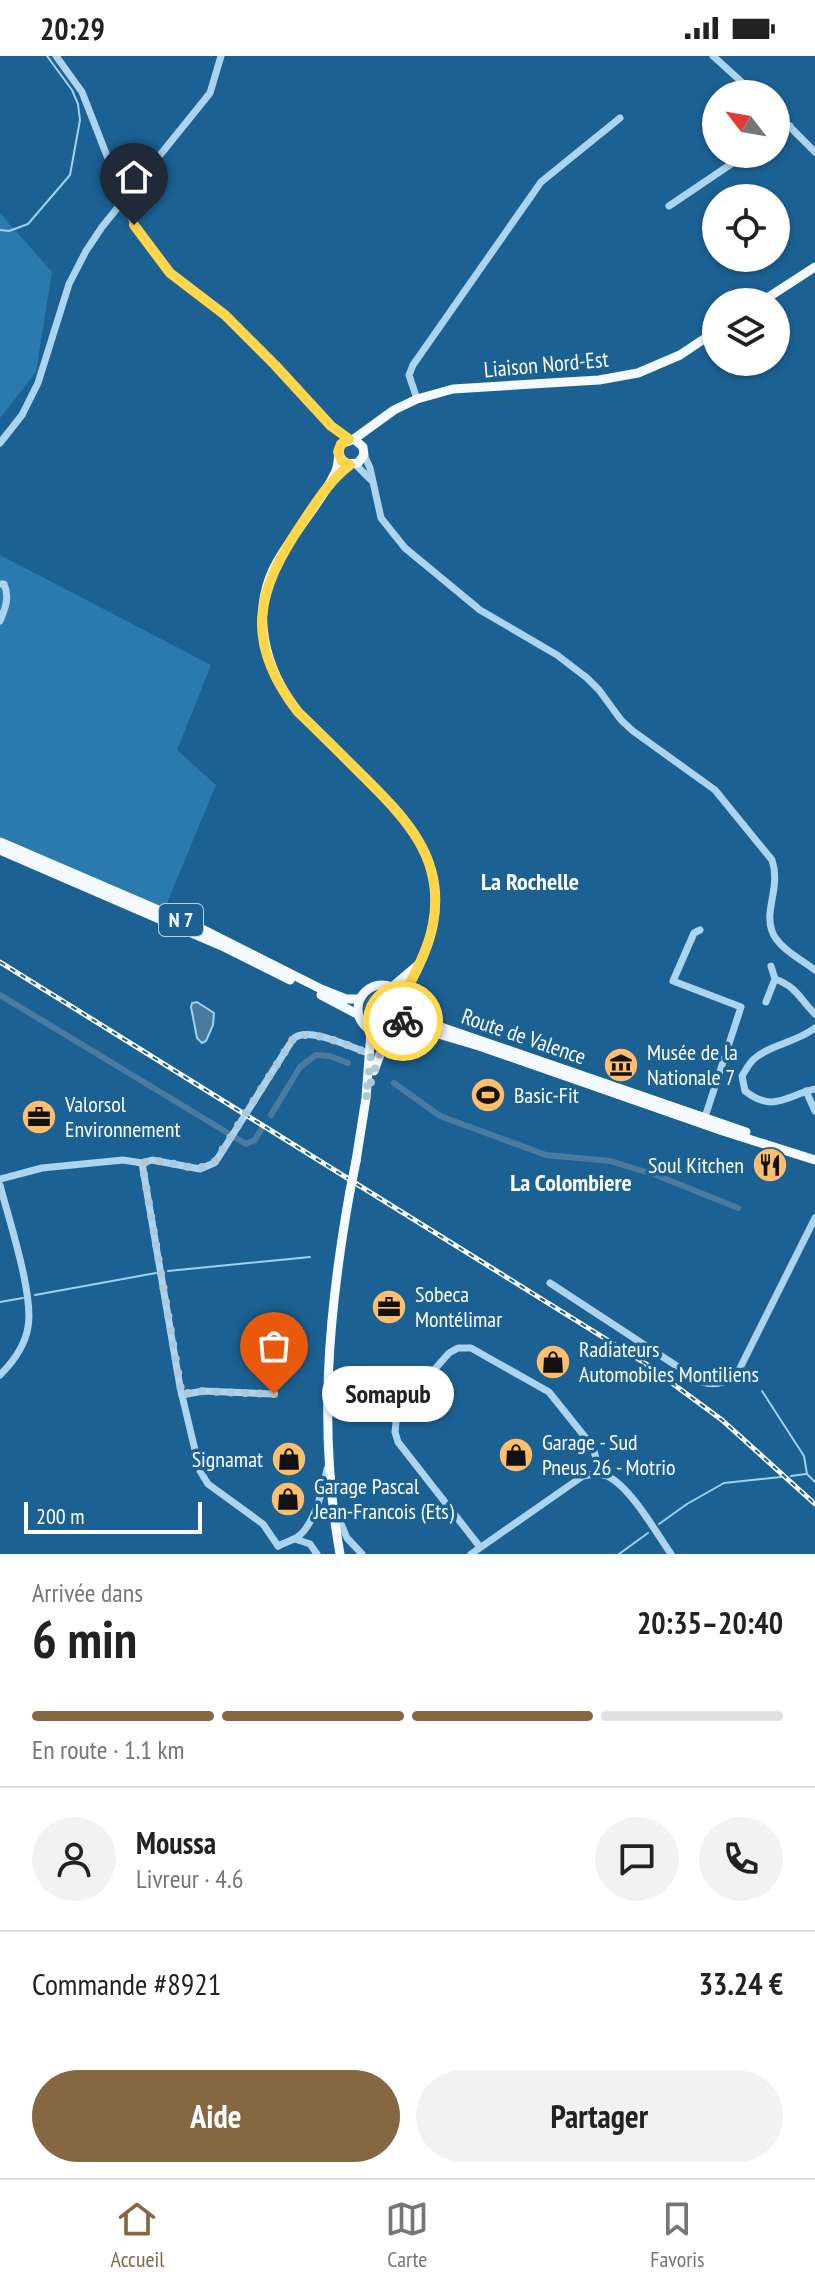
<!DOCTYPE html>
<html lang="fr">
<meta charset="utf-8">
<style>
:root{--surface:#fff;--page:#f2f2f2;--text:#222;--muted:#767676;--line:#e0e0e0;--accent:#856842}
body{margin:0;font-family:"PT Sans Narrow",sans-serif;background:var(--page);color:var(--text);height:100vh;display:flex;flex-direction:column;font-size:30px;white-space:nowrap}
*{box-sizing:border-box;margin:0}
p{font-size:26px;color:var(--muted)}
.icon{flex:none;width:44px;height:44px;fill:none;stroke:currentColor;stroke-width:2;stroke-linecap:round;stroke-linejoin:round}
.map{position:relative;height:1498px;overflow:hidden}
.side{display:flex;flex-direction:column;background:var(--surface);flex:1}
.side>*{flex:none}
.needle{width:52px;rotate:301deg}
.tools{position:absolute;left:702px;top:24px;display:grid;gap:16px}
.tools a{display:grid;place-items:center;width:88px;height:88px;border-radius:50%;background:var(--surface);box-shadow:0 2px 6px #0004;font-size:40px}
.scale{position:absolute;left:24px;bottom:20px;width:178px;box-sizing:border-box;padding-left:8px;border:4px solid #fff;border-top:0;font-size:22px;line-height:28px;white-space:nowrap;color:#fff;-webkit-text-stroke:6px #1b6193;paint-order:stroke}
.pin{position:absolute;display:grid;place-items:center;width:68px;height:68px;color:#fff;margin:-82px -34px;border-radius:50% 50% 50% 0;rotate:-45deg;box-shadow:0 0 8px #0007}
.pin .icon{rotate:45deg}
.courier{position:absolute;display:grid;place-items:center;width:80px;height:80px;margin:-40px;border:6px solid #ffd54a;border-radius:50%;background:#fff;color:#222;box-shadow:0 2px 10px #0007}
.bubble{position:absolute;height:56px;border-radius:28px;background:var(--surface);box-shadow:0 2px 6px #0004;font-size:26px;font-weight:800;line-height:56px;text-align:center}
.summary em{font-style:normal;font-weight:800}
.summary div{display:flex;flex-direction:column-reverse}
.summary{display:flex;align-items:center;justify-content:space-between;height:136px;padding:0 32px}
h1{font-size:52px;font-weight:800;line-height:60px}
.bar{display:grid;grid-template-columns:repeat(4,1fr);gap:12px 8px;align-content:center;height:96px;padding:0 32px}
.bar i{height:10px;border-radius:6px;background:var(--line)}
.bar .active{background:var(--accent)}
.bar p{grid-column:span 4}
.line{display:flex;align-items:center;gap:20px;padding:0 32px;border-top:2px solid var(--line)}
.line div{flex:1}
.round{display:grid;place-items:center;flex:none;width:84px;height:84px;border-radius:42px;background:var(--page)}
.action{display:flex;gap:16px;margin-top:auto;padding:16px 32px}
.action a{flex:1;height:92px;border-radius:48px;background:var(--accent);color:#fff;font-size:32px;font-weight:800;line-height:92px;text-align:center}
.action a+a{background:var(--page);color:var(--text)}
.status{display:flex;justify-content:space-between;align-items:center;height:56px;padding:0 40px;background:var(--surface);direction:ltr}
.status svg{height:22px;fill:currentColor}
.menu{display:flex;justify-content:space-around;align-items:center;height:112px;border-top:2px solid var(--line);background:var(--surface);font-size:22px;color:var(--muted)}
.menu a{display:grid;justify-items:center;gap:4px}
.menu .active{color:var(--accent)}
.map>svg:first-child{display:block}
</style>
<div class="status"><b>20:29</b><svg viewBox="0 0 49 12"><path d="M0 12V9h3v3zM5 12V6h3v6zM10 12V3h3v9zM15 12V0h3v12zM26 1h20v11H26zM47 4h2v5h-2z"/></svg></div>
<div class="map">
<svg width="815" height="1498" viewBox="0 0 815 1498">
<rect width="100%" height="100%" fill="#1b6193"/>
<!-- green -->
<g fill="#2b7aaf">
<path d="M 0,157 L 52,216 L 36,316 L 0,362 Z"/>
<path d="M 0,499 L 211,609 L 177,694 L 216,729 L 165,852 L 0,783 Z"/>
<circle cx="382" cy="953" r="18"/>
</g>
<!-- water -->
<path fill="#4a7b9e" stroke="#9fd1f1" stroke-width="2" d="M 197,946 L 214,957 L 213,969 L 206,985 L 202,987 L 197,982 L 191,951 L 192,947 Z"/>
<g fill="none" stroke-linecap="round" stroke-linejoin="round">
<!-- stream -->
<g stroke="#9fd1f1" stroke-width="2">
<path d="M 0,174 L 9,175 L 28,168 L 70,119 L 80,64 L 78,48 L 72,34 L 47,0"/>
<path d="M 168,1215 L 310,1201"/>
<path d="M 35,1239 L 156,1217"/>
<path d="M 0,1246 L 23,1242"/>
<path d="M 762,1335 L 804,1400 L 807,1418 L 815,1426"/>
<path d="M 791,1420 L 806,1418"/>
<path d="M 659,1468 L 687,1448 L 724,1427 L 781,1421"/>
<path d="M 619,1498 L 648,1477"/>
</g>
<!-- canal -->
<g stroke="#4a7b9e" stroke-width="6">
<path d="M 0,939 L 246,1088 L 255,1084 L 262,1072"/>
<path d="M 394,1027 L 440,1060 L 546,1099 L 610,1105 L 656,1119 L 738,1152"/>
<path d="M 271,1059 L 300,1011 L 316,999 L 330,1000 L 348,1007"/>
</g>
<!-- minor -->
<g stroke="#acd4ef" stroke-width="7">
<path d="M 56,0 L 82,36 L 134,169 L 170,217 L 225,259 L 275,309 L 331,370 L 349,383"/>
<path d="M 713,0 L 755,38"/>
<path d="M 776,57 L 815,96"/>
<path d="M 776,79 L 790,70"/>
<path d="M 669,150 L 746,98"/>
<path d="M 417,343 L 409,319 L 413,309 L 541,126 L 620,62"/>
<path d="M 0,387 L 22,359 L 38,327 L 69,228 L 86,195 L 102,171 L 210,37 L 221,0"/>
<path d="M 364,399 L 370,412 L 381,462 L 405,492 L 480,554 L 557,599 L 587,622 L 599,634 L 621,664 L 633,675 L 715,734 L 772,804 C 781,831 764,854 772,875 C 777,891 802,904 815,914"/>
<path d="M 355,408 L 371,424"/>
<path d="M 0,528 L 4,528 C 10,541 5,553 0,565"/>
<path d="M 700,874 L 694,877 L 673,925 L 741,951 L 705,1061"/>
<path d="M 771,910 L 775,923"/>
<path d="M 766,946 L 775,923 C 797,931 799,942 815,958"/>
<path d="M 815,972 C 795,987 769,989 754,1003 C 749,1007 746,1014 742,1020 L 745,1035 C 773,1057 786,1040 815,1033"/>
<path d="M 806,1035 L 815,1055"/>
<path d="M 142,1107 L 180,1331 L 200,1415 L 208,1428 L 263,1468 L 278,1490"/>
<path d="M 0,1123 L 42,1112 L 123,1104 L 142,1107 L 152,1104 L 200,1113 L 214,1107 L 218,1102 L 293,983 C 308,969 352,992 371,998"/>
<path d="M 0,1129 C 9,1164 34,1239 28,1271 C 25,1290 13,1306 0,1319"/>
<path d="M 550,1227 L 698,1324 C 712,1331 727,1328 738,1316 L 815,1162"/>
<path d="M 182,1339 L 203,1335 L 274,1338"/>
<path d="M 336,1456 L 347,1482 L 362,1498"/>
<path d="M 295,1483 L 310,1488 L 317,1498"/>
<path d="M 278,1490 C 284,1487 290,1485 296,1482 C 314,1471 323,1433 327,1413"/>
<path d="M 480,1491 L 398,1386 L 395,1376 L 397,1356 L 449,1297 L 458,1292 L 471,1292 L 549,1336 L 593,1391 L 600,1418"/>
<path d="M 471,1498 L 583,1420 C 591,1418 599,1417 607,1420 C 630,1430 657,1478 671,1498"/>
</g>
<!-- major -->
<g stroke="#f4faff" stroke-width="9">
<path d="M 761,246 L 815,211"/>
<path d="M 354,383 L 394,354 L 417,343 L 453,333 L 599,324 L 638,317 L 680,299 L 716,275"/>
<path d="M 340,402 L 347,408 L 358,407 L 364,399 L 363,391 L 354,383 L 341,388 C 337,398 340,407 335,417 C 320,449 294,475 277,506 C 249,556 265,613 298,656 C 319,676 339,696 359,716 C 403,759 446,801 433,868 C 428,895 415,918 403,942"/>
<path d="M 0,786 L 200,872 L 321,933 L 346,943 L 360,943"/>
<path d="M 0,794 L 222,890 L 290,924"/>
<circle cx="382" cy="953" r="24"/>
<path d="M 392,931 L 418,909"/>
<path d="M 321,939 L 357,958"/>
<path d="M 406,952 L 435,969 L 746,1076"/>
<path d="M 401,967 L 479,990 L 723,1075 L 815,1104"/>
<path d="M 374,1015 L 388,977"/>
<path d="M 356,1105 L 366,1042 L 371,975"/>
<path d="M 340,1498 C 318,1374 328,1258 350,1135"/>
</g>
<!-- rail casing -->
<g stroke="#fff" stroke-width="5">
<path id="rail" d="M 0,906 L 646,1308 L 722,1364 L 815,1448"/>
</g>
<!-- rail -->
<use href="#rail" stroke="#1b6193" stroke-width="2" stroke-dasharray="6" stroke-linecap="butt"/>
<!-- major-bridge -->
<path stroke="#f4faff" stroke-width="9" d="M 350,1135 L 356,1105"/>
</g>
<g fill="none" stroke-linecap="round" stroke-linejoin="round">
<!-- done -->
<path stroke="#afc8d9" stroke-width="8" stroke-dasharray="0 14.4" d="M 274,1338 L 194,1335 L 182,1339 L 142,1107 C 167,1099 189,1120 214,1107 L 293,983 C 309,970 352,992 371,998 L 366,1042 L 384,984 C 389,975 397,974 403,965"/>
<!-- route -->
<path stroke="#ffd54a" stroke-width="10" d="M 134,169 L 170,217 L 225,259 L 275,309 L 331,370 L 349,383 L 341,388 L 338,396 L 342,405 L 350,409 C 330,424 317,445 303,466 C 256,535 243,585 298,656 C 319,676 339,696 359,716 C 403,760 446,800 433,868 C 428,895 414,918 403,942 L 406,952 L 403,965"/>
</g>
<!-- icons -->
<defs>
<g id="museum-disc" transform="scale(1.8)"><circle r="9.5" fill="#ffbe6a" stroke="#1b6193"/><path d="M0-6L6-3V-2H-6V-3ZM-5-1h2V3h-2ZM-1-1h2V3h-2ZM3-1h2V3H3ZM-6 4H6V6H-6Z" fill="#111"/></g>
<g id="stadium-disc" transform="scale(1.8)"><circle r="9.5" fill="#ffbe6a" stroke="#1b6193"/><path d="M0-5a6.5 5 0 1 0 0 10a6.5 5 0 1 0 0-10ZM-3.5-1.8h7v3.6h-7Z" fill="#111"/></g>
<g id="office-disc" transform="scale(1.8)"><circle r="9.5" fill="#ffbe6a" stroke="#1b6193"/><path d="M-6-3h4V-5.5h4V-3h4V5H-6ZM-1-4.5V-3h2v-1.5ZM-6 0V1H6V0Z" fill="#111"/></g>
<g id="restaurant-disc" transform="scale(1.8)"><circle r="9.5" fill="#ffbe6a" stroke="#1b6193"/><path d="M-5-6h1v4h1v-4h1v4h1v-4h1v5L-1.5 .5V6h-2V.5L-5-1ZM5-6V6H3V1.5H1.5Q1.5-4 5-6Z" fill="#111"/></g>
<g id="shop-disc" transform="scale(1.8)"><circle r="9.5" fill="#ffbe6a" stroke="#1b6193"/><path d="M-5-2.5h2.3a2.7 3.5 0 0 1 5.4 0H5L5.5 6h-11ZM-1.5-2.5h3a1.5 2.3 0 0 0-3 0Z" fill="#111"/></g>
</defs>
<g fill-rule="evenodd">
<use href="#museum-disc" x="621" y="1009"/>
<use href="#stadium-disc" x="488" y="1039"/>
<use href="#office-disc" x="39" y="1061"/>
<use href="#restaurant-disc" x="770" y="1109"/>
<use href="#office-disc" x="389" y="1251"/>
<use href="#shop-disc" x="553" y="1306"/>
<use href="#shop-disc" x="516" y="1399"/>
<use href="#shop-disc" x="289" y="1403"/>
<use href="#shop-disc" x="288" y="1443"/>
</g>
<g text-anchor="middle" stroke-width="7" stroke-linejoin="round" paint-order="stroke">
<!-- shield labels -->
<rect fill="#1b6193" stroke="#bbd0df" stroke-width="2" x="159" y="848" width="44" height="32" rx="6"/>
<g font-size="20" font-weight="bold" fill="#fff">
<text x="181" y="871">N 7</text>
</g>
<!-- street labels -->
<g font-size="22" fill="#fff" stroke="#1b6193">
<text transform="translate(546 308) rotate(-5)" y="8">Liaison Nord-Est</text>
<text transform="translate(524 980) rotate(19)" y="8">Route de Valence</text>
</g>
<!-- poi labels -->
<g font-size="22" fill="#fff" stroke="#1b6193" text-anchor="start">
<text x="647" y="1004">Musée de la<tspan x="647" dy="25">Nationale 7</tspan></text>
<text x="514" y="1047">Basic-Fit</text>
<text x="65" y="1056">Valorsol<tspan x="65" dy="25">Environnement</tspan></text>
<text x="744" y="1117" text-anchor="end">Soul Kitchen</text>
<text x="415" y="1246">Sobeca<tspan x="415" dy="25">Montélimar</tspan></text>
<text x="579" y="1301">Radiateurs<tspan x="579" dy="25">Automobiles Montiliens</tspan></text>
<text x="542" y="1394">Garage - Sud<tspan x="542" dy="25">Pneus 26 - Motrio</tspan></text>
<text x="263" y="1411" text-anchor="end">Signamat</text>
<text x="314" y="1438">Garage Pascal<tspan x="314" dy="25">Jean-Francois (Ets)</tspan></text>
</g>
<!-- neighbourhood labels -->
<g font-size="24" font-weight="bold" fill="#fff" stroke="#1b6193">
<text x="530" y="834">La Rochelle</text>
<text x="571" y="1135">La Colombiere</text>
</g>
</g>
</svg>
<div class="tools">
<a><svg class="needle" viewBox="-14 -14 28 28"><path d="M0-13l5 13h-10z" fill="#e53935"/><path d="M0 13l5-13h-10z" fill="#767676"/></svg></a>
<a><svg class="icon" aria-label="locate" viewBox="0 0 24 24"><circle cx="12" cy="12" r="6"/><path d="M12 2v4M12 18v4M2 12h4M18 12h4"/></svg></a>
<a><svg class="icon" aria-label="layers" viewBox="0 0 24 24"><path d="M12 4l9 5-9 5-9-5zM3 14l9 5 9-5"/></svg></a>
</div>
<div class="scale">200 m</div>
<div class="pin" style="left:274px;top:1338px;background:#ea580c"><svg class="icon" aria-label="bag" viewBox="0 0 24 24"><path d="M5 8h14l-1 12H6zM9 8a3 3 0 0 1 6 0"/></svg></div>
<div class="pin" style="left:134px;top:169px;background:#1f2937"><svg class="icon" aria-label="home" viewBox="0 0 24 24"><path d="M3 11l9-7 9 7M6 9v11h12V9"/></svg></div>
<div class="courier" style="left:403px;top:965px"><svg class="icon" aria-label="bike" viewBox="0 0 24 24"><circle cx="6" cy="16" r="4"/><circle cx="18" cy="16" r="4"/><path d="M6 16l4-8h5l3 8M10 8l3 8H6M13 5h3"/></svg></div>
<div class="bubble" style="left:322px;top:1310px;width:132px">Somapub</div>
</div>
<section class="side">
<div class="summary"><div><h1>6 min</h1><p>Arrivée dans</p></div><em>20:35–20:40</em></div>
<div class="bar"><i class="active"></i><i class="active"></i><i class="active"></i><i></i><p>En route · 1.1 km</p></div>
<div class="line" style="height:144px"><a class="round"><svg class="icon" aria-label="person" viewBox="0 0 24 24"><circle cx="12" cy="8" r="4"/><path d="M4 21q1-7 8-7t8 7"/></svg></a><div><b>Moussa</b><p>Livreur · 4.6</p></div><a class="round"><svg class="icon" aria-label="chat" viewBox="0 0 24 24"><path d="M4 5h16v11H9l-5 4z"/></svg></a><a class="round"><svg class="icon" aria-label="phone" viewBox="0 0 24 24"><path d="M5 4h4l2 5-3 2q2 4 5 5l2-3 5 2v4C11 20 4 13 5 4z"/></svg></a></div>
<div class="line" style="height:104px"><div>Commande #8921</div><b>33.24 €</b></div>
<div class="action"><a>Aide</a><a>Partager</a></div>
</section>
<nav class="menu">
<a class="active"><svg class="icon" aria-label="home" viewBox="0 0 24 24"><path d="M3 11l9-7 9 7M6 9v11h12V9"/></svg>Accueil</a>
<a><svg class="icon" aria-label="map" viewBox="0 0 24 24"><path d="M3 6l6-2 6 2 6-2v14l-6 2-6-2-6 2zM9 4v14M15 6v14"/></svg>Carte</a>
<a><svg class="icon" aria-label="saved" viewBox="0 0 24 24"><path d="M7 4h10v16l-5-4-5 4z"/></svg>Favoris</a>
</nav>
